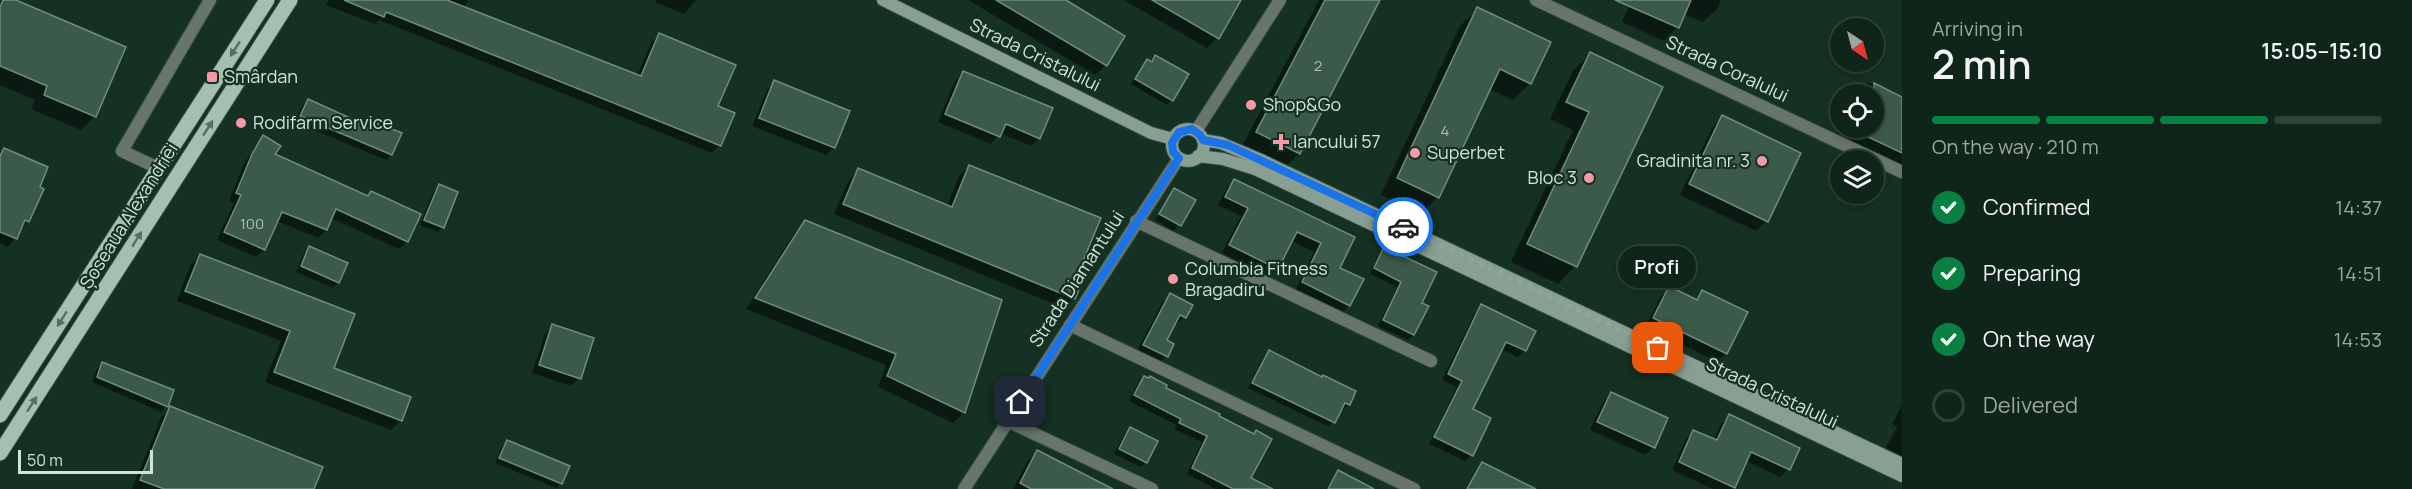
<!DOCTYPE html>
<meta charset="utf-8">
<style>
:root{--surface:#0f251a;--page:#1d3127;--text:#f1f3f6;--muted:#9ba5a2;--line:#2f4239;--accent:#0b8043}
body{margin:0;font-family:Manrope,sans-serif;background:var(--page);color:var(--text);height:100vh;display:flex;flex-direction:column;font-size:22px;white-space:nowrap}
*{box-sizing:border-box;margin:0}
p{font-size:20px;color:var(--muted)}
.icon{flex:none;width:33px;height:33px;fill:none;stroke:currentColor;stroke-width:2;stroke-linecap:round;stroke-linejoin:round}
.map{position:relative;flex:1;overflow:hidden}
.sheet{display:flex;flex-direction:column;background:var(--surface);width:510px}
.sheet>*{flex:none}
.needle{width:39px;rotate:144deg}
.fabs{position:absolute;left:1830px;top:18px;display:grid;gap:12px}
.fabs a{display:grid;place-items:center;width:54px;height:54px;border-radius:50%;background:var(--surface);box-shadow:0 3px 9px #0003,0 0 0 2px var(--line);font-size:30px}
.scale{position:absolute;left:18px;bottom:15px;width:135px;box-sizing:border-box;padding-left:6px;border:3px solid #d2e3da;border-top:0;font-size:16px;line-height:21px;white-space:nowrap;color:#d2e3da;-webkit-text-stroke:4px #143123;paint-order:stroke}
.pin{position:absolute;display:grid;place-items:center;width:51px;height:51px;color:#fff;margin:-26px;border-radius:12px;box-shadow:0 3px 9px #0006}
.courier{position:absolute;display:grid;place-items:center;width:60px;height:60px;margin:-30px;border:4px solid #1a73e8;border-radius:50%;background:#fff;color:#222;box-shadow:0 2px 8px #0007}
.bubble{position:absolute;height:42px;border-radius:21px;background:var(--surface);box-shadow:0 3px 9px #0003,0 0 0 2px var(--line);font-size:20px;font-weight:600;line-height:42px;text-align:center}
.summary em{font-style:normal;font-weight:600}
.summary div{display:flex;flex-direction:column-reverse}
.summary{display:flex;align-items:center;justify-content:space-between;height:102px;padding:0 30px}
h1{font-size:39px;font-weight:600;line-height:45px}
.bar{display:grid;grid-template-columns:repeat(4,1fr);gap:9px 6px;align-content:center;height:72px;padding:0 30px}
.bar i{height:8px;border-radius:4px;background:var(--line)}
.bar .on{background:var(--accent)}
.bar p{grid-column:span 4}
ol{padding:0 30px;list-style:none}
li{display:flex;align-items:center;gap:18px;height:66px}
li p{margin-inline-start:auto}
li .icon{padding:6px;border-radius:50%;background:var(--accent);color:#fff;stroke-width:4}
li:last-child{color:var(--muted)}
li i{width:33px;height:33px;border:3px solid var(--line);border-radius:50%}
main{display:flex;flex:1;min-height:0}
.map>svg:first-child{display:block}
</style>
<main>
<div class="map">
<svg width="1902" height="489" viewBox="0 0 1902 489">
<rect width="100%" height="100%" fill="#143123"/>
<!-- shadow -->
<g fill="#0007">
<path d="M 2,0 L 12,0 L 95,116 L 81,130 L 31,109 L 35,100 L 0,85 L 0,2 Z"/>
<path d="M 329,0 L 468,0 L 464,8 L 637,76 L 651,43 L 659,35 L 716,107 L 720,145 L 712,153 L 379,20 L 375,24 L 326,5 Z"/>
<path d="M 656,0 L 696,0 L 684,14 L 655,2 Z"/>
<path d="M 968,0 L 1062,0 L 1106,65 L 1095,75 Z"/>
<path d="M 1124,0 L 1233,0 L 1217,38 L 1207,48 Z"/>
<path d="M 1319,0 L 1379,0 L 1299,154 L 1282,170 L 1241,148 Z"/>
<path d="M 1632,0 L 1721,0 L 1717,9 L 1703,22 L 1683,14 L 1677,27 L 1664,41 L 1622,22 Z"/>
<path d="M 1478,9 L 1530,83 L 1513,100 L 1489,89 L 1438,197 L 1420,214 L 1381,195 L 1460,26 Z"/>
<path d="M 1590,54 L 1661,87 L 1575,266 L 1558,284 L 1511,262 L 1573,130 L 1550,119 L 1573,71 Z"/>
<path d="M 1156,57 L 1172,100 L 1167,105 L 1131,84 L 1142,66 Z"/>
<path d="M 963,73 L 1039,138 L 1031,146 L 1000,133 L 991,144 L 938,122 L 955,81 Z"/>
<path d="M 775,82 L 834,147 L 826,155 L 752,126 L 767,90 Z"/>
<path d="M 1868,82 L 1902,99 L 1902,173 L 1833,140 L 1840,124 L 1840,128 L 1874,128 L 1874,94 L 1856,94 Z"/>
<path d="M 308,101 L 369,129 L 374,124 L 391,155 L 386,160 L 295,122 L 302,106 Z"/>
<path d="M 1723,117 L 1767,221 L 1756,231 L 1680,195 L 1712,128 Z"/>
<path d="M 263,137 L 273,155 L 367,197 L 371,193 L 407,241 L 399,249 L 331,218 L 326,230 L 318,238 L 277,221 L 264,249 L 256,257 L 217,240 L 234,203 L 229,201 L 244,164 L 256,145 Z"/>
<path d="M 4,149 L 28,221 L 8,247 L 0,243 L 0,153 Z"/>
<path d="M 969,167 L 1081,261 L 1074,298 L 1064,308 L 834,214 L 849,180 L 858,170 L 947,206 L 959,176 Z"/>
<path d="M 1235,180 L 1353,238 L 1338,269 L 1349,305 L 1341,314 L 1295,291 L 1314,252 L 1290,240 L 1277,268 L 1268,276 L 1222,253 L 1241,216 L 1218,205 L 1227,188 Z"/>
<path d="M 439,186 L 443,227 L 438,232 L 420,225 L 433,192 Z"/>
<path d="M 1174,190 L 1194,200 L 1174,231 L 1155,220 Z"/>
<path d="M 806,222 L 1000,301 L 964,412 L 953,423 L 878,387 L 886,365 L 746,309 L 795,232 Z"/>
<path d="M 309,248 L 338,283 L 333,288 L 296,272 L 304,253 Z"/>
<path d="M 1385,249 L 1420,304 L 1413,335 L 1408,340 L 1378,326 L 1397,287 L 1370,274 L 1379,254 Z"/>
<path d="M 200,256 L 353,315 L 332,369 L 409,398 L 400,421 L 391,430 L 265,382 L 281,341 L 177,301 L 190,266 Z"/>
<path d="M 1670,288 L 1694,300 L 1703,292 L 1745,313 L 1725,354 L 1717,362 L 1646,326 L 1661,296 Z"/>
<path d="M 1171,295 L 1191,305 L 1184,317 L 1176,325 L 1173,324 L 1165,341 L 1172,345 L 1166,356 L 1158,365 L 1136,353 L 1162,303 Z"/>
<path d="M 1481,306 L 1524,350 L 1518,357 L 1501,349 L 1471,410 L 1471,455 L 1465,461 L 1429,444 L 1457,387 L 1442,380 L 1475,313 Z"/>
<path d="M 553,326 L 579,378 L 571,386 L 532,373 L 545,334 Z"/>
<path d="M 1269,352 L 1322,379 L 1354,392 L 1348,405 L 1343,410 L 1340,409 L 1329,427 L 1248,388 L 1264,357 Z"/>
<path d="M 102,363 L 166,406 L 161,412 L 92,382 L 97,369 Z"/>
<path d="M 1144,378 L 1217,417 L 1249,479 L 1269,489 L 1216,489 L 1187,474 L 1202,442 L 1174,429 L 1176,425 L 1129,401 L 1138,384 Z"/>
<path d="M 1611,394 L 1653,447 L 1645,455 L 1590,430 L 1603,402 Z"/>
<path d="M 1902,405 L 1902,456 L 1886,448 L 1897,427 L 1892,424 Z"/>
<path d="M 171,408 L 313,489 L 132,489 L 161,418 Z"/>
<path d="M 1730,416 L 1788,469 L 1780,477 L 1746,461 L 1732,489 L 1713,489 L 1672,470 L 1686,439 L 1694,431 L 1714,440 L 1721,424 Z"/>
<path d="M 1130,429 L 1146,462 L 1141,467 L 1114,454 L 1125,434 Z"/>
<path d="M 507,442 L 561,483 L 556,488 L 495,463 L 502,447 Z"/>
<path d="M 1037,452 L 1033,489 L 1013,489 L 1027,462 Z"/>
<path d="M 1483,463 L 1514,489 L 1466,489 Z"/>
<path d="M 1338,472 L 1373,489 L 1326,489 Z"/>
</g>
<!-- building -->
<g fill="#3c5a4a" stroke="#6e8e7d" stroke-width="1.5">
<path d="M 3,0 L 16,0 L 126,47 L 96,117 L 44,95 L 47,86 L 0,66 L 0,7 Z"/>
<path d="M 344,0 L 447,0 L 641,76 L 659,33 L 736,65 L 718,106 L 735,113 L 721,146 L 386,12 L 384,17 Z"/>
<path d="M 996,0 L 1066,0 L 1125,36 L 1107,66 Z"/>
<path d="M 1152,0 L 1241,0 L 1219,39 Z"/>
<path d="M 1325,0 L 1380,0 L 1300,154 L 1256,132 Z"/>
<path d="M 1615,0 L 1691,0 L 1679,28 Z"/>
<path d="M 1477,7 L 1551,42 L 1531,84 L 1500,69 L 1439,198 L 1397,178 Z"/>
<path d="M 1590,52 L 1663,87 L 1577,267 L 1527,244 L 1589,112 L 1566,102 Z"/>
<path d="M 1155,55 L 1189,74 L 1173,101 L 1135,79 L 1147,59 L 1152,62 Z"/>
<path d="M 963,71 L 1053,108 L 1040,139 L 1006,124 L 1000,137 L 945,114 Z"/>
<path d="M 774,80 L 850,111 L 835,148 L 759,118 Z"/>
<path d="M 1874,83 L 1902,97 L 1902,153 L 1849,128 L 1874,128 Z"/>
<path d="M 308,99 L 372,128 L 374,122 L 402,133 L 392,155 L 300,116 Z"/>
<path d="M 1722,115 L 1801,153 L 1768,222 L 1689,184 Z"/>
<path d="M 263,135 L 281,146 L 275,154 L 368,196 L 371,191 L 421,214 L 408,242 L 336,209 L 327,230 L 282,212 L 265,250 L 224,232 L 241,195 L 236,193 L 252,154 Z"/>
<path d="M 4,148 L 48,167 L 40,187 L 44,189 L 29,222 L 25,220 L 17,239 L 0,232 L 0,156 Z"/>
<path d="M 969,165 L 1101,218 L 1083,261 L 1090,264 L 1075,299 L 843,204 L 858,168 L 952,207 Z"/>
<path d="M 1234,179 L 1355,237 L 1340,268 L 1364,279 L 1350,306 L 1302,282 L 1321,243 L 1297,232 L 1278,269 L 1229,245 L 1248,208 L 1225,197 Z"/>
<path d="M 439,184 L 458,192 L 444,228 L 424,220 Z"/>
<path d="M 1174,188 L 1196,200 L 1181,226 L 1159,214 Z"/>
<path d="M 805,220 L 1002,300 L 965,413 L 887,376 L 896,354 L 755,298 Z"/>
<path d="M 309,246 L 348,263 L 339,283 L 301,266 Z"/>
<path d="M 1384,247 L 1437,272 L 1422,303 L 1429,306 L 1414,335 L 1383,320 L 1401,282 L 1374,268 Z"/>
<path d="M 200,254 L 355,314 L 334,368 L 411,397 L 402,421 L 274,372 L 290,331 L 185,291 Z"/>
<path d="M 1669,286 L 1697,300 L 1702,290 L 1748,312 L 1727,354 L 1653,318 Z"/>
<path d="M 1170,293 L 1193,305 L 1186,318 L 1180,315 L 1167,340 L 1174,344 L 1168,357 L 1143,345 Z"/>
<path d="M 1481,304 L 1536,331 L 1526,351 L 1506,342 L 1473,409 L 1491,418 L 1473,456 L 1434,437 L 1462,381 L 1448,374 Z"/>
<path d="M 552,324 L 594,338 L 581,379 L 539,365 Z"/>
<path d="M 1269,350 L 1322,377 L 1323,375 L 1356,391 L 1350,405 L 1345,403 L 1335,423 L 1252,383 Z"/>
<path d="M 102,362 L 174,390 L 168,407 L 97,377 Z"/>
<path d="M 1144,376 L 1149,378 L 1150,376 L 1167,385 L 1166,388 L 1220,414 L 1219,416 L 1254,434 L 1256,430 L 1272,439 L 1251,478 L 1273,489 L 1233,489 L 1192,468 L 1207,436 L 1179,423 L 1181,419 L 1134,395 Z"/>
<path d="M 1611,392 L 1668,418 L 1655,448 L 1597,422 Z"/>
<path d="M 170,406 L 323,467 L 314,489 L 164,489 L 140,480 Z"/>
<path d="M 1729,414 L 1800,448 L 1790,470 L 1751,452 L 1735,488 L 1679,462 L 1693,430 L 1717,440 Z"/>
<path d="M 1130,427 L 1158,441 L 1147,463 L 1119,449 Z"/>
<path d="M 507,440 L 570,466 L 562,484 L 499,458 Z"/>
<path d="M 1037,450 L 1113,489 L 1031,489 L 1020,483 Z"/>
<path d="M 1482,462 L 1536,489 L 1467,489 Z"/>
<path d="M 1338,470 L 1374,489 L 1328,489 Z"/>
</g>
<g fill="none" stroke-linecap="round" stroke-linejoin="round">
<!-- street casing -->
<g stroke="#324d40" stroke-width="14">
<g id="street">
<path d="M 1536,0 L 1902,172"/>
<path d="M 1196,131 L 1280,0"/>
<path d="M 158,168 L 122,151 L 210,0"/>
<path d="M 1136,221 L 1431,361"/>
<path d="M 1070,325 L 1414,489"/>
<path d="M 1007,421 L 1152,489"/>
<path d="M 964,489 L 1179,158"/>
</g>
</g>
<!-- secondary casing -->
<g stroke="#324d40" stroke-width="14">
<g id="secondary">
<path d="M 883,0 L 1151,133 L 1173,139"/>
<circle cx="1188" cy="145" r="16"/>
<path d="M 1203,140 L 1221,143 L 1261,160 L 1902,464"/>
<path d="M 1198,156 L 1223,159 L 1255,169 L 1902,476"/>
</g>
</g>
<!-- primary casing -->
<g stroke="#324d40" stroke-width="17">
<g id="primary">
<path d="M 0,415 L 267,0"/>
<path d="M 0,453 L 290,0"/>
</g>
</g>
<!-- street -->
<use href="#street" stroke="#68756d" stroke-width="12"/>
<!-- secondary -->
<use href="#secondary" stroke="#8a9f93" stroke-width="12"/>
<!-- primary -->
<use href="#primary" stroke="#a4c0b1" stroke-width="15"/>
</g>
<!-- one-way arrows -->
<defs><path id="oneway-solid" d="M-6-.8H1V-3.2L6.5 0L1 3.2V.8H-6Z" transform="scale(1.5)"/></defs>
<g fill="#557163">
<use href="#oneway-solid" transform="translate(235 49) rotate(123)"/>
<use href="#oneway-solid" transform="translate(208 128) rotate(-57)"/>
<use href="#oneway-solid" transform="translate(137 239) rotate(-58)"/>
<use href="#oneway-solid" transform="translate(62 319) rotate(122)"/>
<use href="#oneway-solid" transform="translate(32 404) rotate(-57)"/>
</g>
<g fill="none" stroke-linecap="round" stroke-linejoin="round">
<!-- done -->
<path stroke="#90a59a" stroke-width="6" stroke-dasharray="0 10.8" d="M 1403,227 L 1658,348"/>
<!-- route -->
<path stroke="#1a73e8" stroke-width="8" d="M 1020,402 L 1179,158 L 1173,152 L 1172,143 L 1179,132 L 1192,129 L 1200,135 L 1203,140 L 1228,145 L 1403,227"/>
</g>
<!-- markers -->
<g fill="#f49aa6" stroke="#143123" stroke-width="2">
<rect x="206" y="71" width="12" height="12" rx="3"/>
<circle cx="1251" cy="105" r="6"/>
<circle cx="241" cy="123" r="6"/>
<path d="M1278 133h6v6h6v6h-6v6h-6v-6h-6v-6h6z"/>
<circle cx="1415" cy="153" r="6"/>
<circle cx="1762" cy="161" r="6"/>
<circle cx="1589" cy="178" r="6"/>
<circle cx="1173" cy="279" r="6"/>
</g>
<g text-anchor="middle" stroke-width="4.5" stroke-linejoin="round" paint-order="stroke">
<!-- number labels -->
<g font-size="15" fill="#acc1b6">
<text x="1318" y="71">2</text>
<text x="1445" y="136">4</text>
<text x="252" y="229">100</text>
</g>
<!-- street labels -->
<g font-size="18" fill="#d2e3da" stroke="#143123">
<text transform="translate(1035 55) rotate(26)" y="6">Strada Cristalului</text>
<text transform="translate(1727 69) rotate(25)" y="6">Strada Coralului</text>
<text transform="translate(129 216) rotate(-58)" y="6">Șoseaua Alexandriei</text>
<text transform="translate(1077 279) rotate(-57)" y="6">Strada Diamantului</text>
<text transform="translate(1772 393) rotate(25)" y="6">Strada Cristalului</text>
</g>
<!-- poi labels -->
<g font-size="18" fill="#d2e3da" stroke="#143123" text-anchor="start">
<text x="224" y="83">Smârdan</text>
<text x="1263" y="111">Shop&amp;Go</text>
<text x="253" y="129">Rodifarm Service</text>
<text x="1293" y="148">Iancului 57</text>
<text x="1427" y="159">Superbet</text>
<text x="1750" y="167" text-anchor="end">Gradinita nr. 3</text>
<text x="1577" y="184" text-anchor="end">Bloc 3</text>
<text x="1185" y="275">Columbia Fitness<tspan x="1185" dy="21">Bragadiru</tspan></text>
</g>
</g>
</svg>
<div class="fabs">
<a><svg class="needle" viewBox="-14 -14 28 28"><path d="M0-13l5 13h-10z" fill="#e53935"/><path d="M0 13l5-13h-10z" fill="#9ba5a2"/></svg></a>
<a><svg class="icon" aria-label="locate" viewBox="0 0 24 24"><circle cx="12" cy="12" r="6"/><path d="M12 2v4M12 18v4M2 12h4M18 12h4"/></svg></a>
<a><svg class="icon" aria-label="layers" viewBox="0 0 24 24"><path d="M12 4l9 5-9 5-9-5zM3 14l9 5 9-5"/></svg></a>
</div>
<div class="scale">50 m</div>
<div class="pin" style="left:1658px;top:348px;background:#ea580c"><svg class="icon" aria-label="bag" viewBox="0 0 24 24"><path d="M5 8h14l-1 12H6zM9 8a3 3 0 0 1 6 0"/></svg></div>
<div class="pin" style="left:1020px;top:402px;background:#1f2937"><svg class="icon" aria-label="home" viewBox="0 0 24 24"><path d="M3 11l9-7 9 7M6 9v11h12V9"/></svg></div>
<div class="courier" style="left:1403px;top:227px"><svg class="icon" aria-label="car" viewBox="0 0 24 24"><path d="M5 17H2v-5l4-1 3-4h7l3 4 3 1v5h-3M9 17h6M6 11h13"/><circle cx="7" cy="17" r="2"/><circle cx="17" cy="17" r="2"/></svg></div>
<div class="bubble" style="left:1618px;top:246px;width:78px">Profi</div>
</div>
<section class="sheet">
<div class="summary"><div><h1>2 min</h1><p>Arriving in</p></div><em>15:05–15:10</em></div>
<div class="bar"><i class="on"></i><i class="on"></i><i class="on"></i><i></i><p>On the way · 210 m</p></div>
<ol>
<li><svg class="icon" aria-label="check" viewBox="0 0 24 24"><path d="M5 12l5 5 9-10"/></svg>Confirmed<p>14:37</p></li>
<li><svg class="icon" aria-label="check" viewBox="0 0 24 24"><path d="M5 12l5 5 9-10"/></svg>Preparing<p>14:51</p></li>
<li><svg class="icon" aria-label="check" viewBox="0 0 24 24"><path d="M5 12l5 5 9-10"/></svg>On the way<p>14:53</p></li>
<li><i></i>Delivered</li>
</ol>
</section>
</main>
